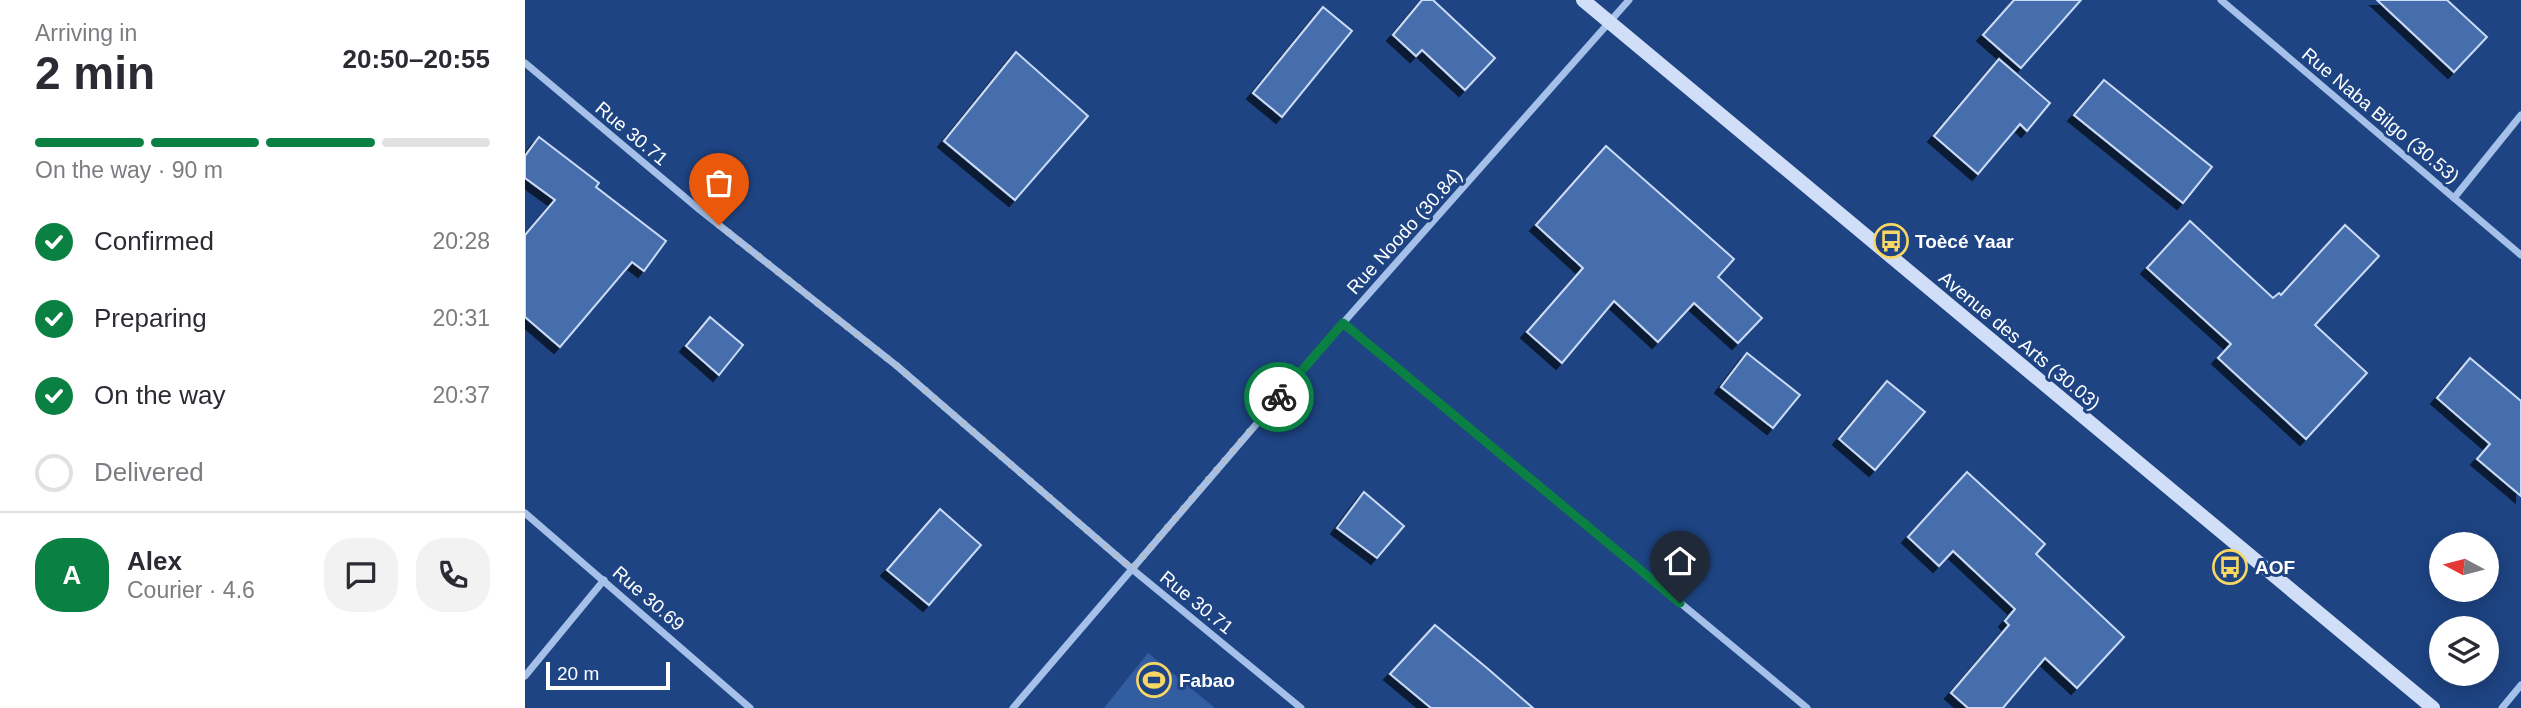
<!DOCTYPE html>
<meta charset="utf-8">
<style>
:root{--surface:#fff;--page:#f2f2f3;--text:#2b2b33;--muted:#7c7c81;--line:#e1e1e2;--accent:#0b8043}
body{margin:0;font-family:Helvetica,sans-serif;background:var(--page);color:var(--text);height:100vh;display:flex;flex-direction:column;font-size:26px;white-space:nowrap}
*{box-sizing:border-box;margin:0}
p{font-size:23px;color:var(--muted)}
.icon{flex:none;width:38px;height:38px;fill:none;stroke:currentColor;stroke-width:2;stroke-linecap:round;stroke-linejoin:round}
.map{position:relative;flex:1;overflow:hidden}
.sheet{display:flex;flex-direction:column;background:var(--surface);width:525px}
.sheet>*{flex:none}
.needle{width:46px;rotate:277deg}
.controls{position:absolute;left:1904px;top:532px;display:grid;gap:14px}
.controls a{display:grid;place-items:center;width:70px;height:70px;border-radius:50%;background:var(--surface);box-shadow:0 4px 18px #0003;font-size:35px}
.scale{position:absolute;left:21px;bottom:18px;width:124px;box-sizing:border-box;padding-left:7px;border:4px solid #fff;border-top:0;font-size:19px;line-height:24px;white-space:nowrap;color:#fff;-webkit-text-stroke:5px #1e4483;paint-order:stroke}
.pin{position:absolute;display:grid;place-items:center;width:60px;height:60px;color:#fff;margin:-72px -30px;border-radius:50% 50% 50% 0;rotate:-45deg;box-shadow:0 0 7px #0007}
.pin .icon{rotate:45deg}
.courier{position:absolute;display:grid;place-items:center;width:70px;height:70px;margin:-35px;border:5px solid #0b8043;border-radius:50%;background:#fff;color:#222;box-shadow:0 2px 9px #0007}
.head em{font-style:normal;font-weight:700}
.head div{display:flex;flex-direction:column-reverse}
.head{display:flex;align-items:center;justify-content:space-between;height:119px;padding:0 35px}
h1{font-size:46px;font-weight:700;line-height:52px}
.bar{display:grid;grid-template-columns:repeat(4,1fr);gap:10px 7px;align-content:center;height:84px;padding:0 35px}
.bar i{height:9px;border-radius:5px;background:var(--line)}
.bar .on{background:var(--accent)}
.bar p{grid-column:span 4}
.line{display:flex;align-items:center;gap:18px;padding:0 35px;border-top:2px solid var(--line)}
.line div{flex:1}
.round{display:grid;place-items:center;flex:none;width:74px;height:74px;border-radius:28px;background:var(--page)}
ol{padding:0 35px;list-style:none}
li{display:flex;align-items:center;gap:21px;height:77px}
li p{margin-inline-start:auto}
li .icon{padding:7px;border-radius:50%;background:var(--accent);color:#fff;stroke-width:4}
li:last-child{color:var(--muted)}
li i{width:38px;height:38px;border:4px solid var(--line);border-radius:50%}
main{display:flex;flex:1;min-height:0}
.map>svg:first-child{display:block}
</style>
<main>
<section class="sheet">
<div class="head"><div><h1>2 min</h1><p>Arriving in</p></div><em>20:50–20:55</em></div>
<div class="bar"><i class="on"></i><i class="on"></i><i class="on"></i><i></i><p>On the way · 90 m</p></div>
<ol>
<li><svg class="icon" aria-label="check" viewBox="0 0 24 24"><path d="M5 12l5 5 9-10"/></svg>Confirmed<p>20:28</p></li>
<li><svg class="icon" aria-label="check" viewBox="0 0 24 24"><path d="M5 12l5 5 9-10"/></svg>Preparing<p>20:31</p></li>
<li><svg class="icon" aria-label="check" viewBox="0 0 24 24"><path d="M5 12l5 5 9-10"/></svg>On the way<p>20:37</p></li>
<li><i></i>Delivered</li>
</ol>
<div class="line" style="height:126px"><b class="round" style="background:var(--accent);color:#fff">A</b><div><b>Alex</b><p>Courier · 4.6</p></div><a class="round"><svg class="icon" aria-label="chat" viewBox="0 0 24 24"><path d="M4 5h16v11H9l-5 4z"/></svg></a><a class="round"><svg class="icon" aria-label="phone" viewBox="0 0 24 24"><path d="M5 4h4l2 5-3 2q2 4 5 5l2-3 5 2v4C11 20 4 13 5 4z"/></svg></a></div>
</section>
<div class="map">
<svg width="1996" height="708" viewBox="0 0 1996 708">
<defs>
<filter id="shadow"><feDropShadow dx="-6" dy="6" stdDeviation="0" flood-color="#0009"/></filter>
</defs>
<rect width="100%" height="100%" fill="#1e4483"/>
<!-- green -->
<path fill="#325da1" d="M 623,653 L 690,708 L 579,708 Z"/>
<!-- building -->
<g fill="#476eac" stroke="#cadbf7" stroke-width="2" filter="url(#shadow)">
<path d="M 897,0 L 908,0 L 970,58 L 940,90 L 897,50 L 891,56 L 868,35 Z"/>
<path d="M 1489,0 L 1556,0 L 1496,68 L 1458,35 Z"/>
<path d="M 1852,0 L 1922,0 L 1962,37 L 1929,72 Z"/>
<path d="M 798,7 L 827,31 L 757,117 L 728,93 Z"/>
<path d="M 491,52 L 563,116 L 490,200 L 419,141 Z"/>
<path d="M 1474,59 L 1525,103 L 1502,131 L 1495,124 L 1453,174 L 1409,136 Z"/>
<path d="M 1579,80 L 1687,167 L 1658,203 L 1549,115 Z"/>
<path d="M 14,137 L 74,183 L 71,187 L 141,241 L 119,271 L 107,262 L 35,347 L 0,317 L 0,235 L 30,200 L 0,178 L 0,156 Z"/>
<path d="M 1081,146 L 1209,259 L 1193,277 L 1237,318 L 1213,343 L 1169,303 L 1133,342 L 1089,301 L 1037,363 L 1002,332 L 1058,268 L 1011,225 Z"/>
<path d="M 1665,221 L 1748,298 L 1754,293 L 1756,295 L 1820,225 L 1854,256 L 1790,325 L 1842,373 L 1781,439 L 1693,358 L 1706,344 L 1622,268 Z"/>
<path d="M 185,317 L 218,345 L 194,375 L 161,346 Z"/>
<path d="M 1222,353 L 1275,395 L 1248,428 L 1196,387 Z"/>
<path d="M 1945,358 L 1996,401 L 1996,496 L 1952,459 L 1965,444 L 1912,398 Z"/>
<path d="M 1362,381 L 1400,412 L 1350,470 L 1314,439 Z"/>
<path d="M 1442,472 L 1520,544 L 1511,554 L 1599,637 L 1552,688 L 1520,658 L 1478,708 L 1443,708 L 1426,693 L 1484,625 L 1480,621 L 1490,609 L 1428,551 L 1414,566 L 1383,537 Z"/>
<path d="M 839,492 L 879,526 L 852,558 L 812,528 Z"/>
<path d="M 415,509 L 456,545 L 404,605 L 362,570 Z"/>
<path d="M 910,625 L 962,668 L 1008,708 L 906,708 L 865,674 Z"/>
</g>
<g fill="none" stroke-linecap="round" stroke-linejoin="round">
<!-- street -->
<g stroke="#a5c0e9" stroke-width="7">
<path d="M 1696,0 L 1996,255"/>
<path d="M 0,63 L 175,210 L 372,366 L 607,569 L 776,708"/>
<path d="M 1929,198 L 1996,115"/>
<path d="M 818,323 L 1282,708"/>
<path d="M 0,513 L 225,708"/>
<path d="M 0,676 L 79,580"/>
<path d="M 488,708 L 818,323 L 1104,0"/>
<path d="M 1977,708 L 1996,685"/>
</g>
<!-- secondary -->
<path stroke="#d0dff7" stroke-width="14" d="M 1058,0 L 1908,708"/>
</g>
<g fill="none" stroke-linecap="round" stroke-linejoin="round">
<!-- done -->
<path stroke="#b0bed4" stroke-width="7" stroke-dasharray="0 12.6" d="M 194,225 L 372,366 L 607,569 L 754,397"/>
<!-- route -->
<path stroke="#0b8043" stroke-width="9" d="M 754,397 L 818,323 L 1155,603"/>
</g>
<!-- icons -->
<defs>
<g id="bus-ring" transform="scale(1.75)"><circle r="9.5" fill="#1e4483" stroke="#f8d765" stroke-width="1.5"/><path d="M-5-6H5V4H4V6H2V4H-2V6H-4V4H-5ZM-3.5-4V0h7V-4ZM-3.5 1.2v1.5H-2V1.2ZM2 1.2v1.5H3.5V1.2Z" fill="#f8d765"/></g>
<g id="stadium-ring" transform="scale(1.75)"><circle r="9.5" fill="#1e4483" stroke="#f8d765" stroke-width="1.5"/><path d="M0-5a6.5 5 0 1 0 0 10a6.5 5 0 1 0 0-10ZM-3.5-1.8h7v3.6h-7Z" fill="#f8d765"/></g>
</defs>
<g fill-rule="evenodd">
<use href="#bus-ring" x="1366" y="241"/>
<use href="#bus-ring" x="1705" y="567"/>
<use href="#stadium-ring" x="629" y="680"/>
</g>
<g text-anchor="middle" stroke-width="6" stroke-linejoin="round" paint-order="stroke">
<!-- street labels -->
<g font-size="19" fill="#fff" stroke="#1e4483">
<text transform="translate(1856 115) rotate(40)" y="7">Rue Naba Bilgo (30.53)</text>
<text transform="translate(107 133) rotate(40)" y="7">Rue 30.71</text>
<text transform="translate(879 231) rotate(-48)" y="7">Rue Noodo (30.84)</text>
<text transform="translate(1495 340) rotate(40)" y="7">Avenue des Arts (30.03)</text>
<text transform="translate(124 598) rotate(41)" y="7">Rue 30.69</text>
<text transform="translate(672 602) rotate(39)" y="7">Rue 30.71</text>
</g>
<!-- poi labels -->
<g font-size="19" font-weight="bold" fill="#fff" stroke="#1e4483" text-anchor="start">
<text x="1390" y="248">Toècé Yaar</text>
<text x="1730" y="574">AOF</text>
<text x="654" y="687">Fabao</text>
</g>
</g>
</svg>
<div class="controls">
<a><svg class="needle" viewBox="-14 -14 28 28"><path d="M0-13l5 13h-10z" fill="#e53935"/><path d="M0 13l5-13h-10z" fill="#7c7c81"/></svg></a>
<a><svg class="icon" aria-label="layers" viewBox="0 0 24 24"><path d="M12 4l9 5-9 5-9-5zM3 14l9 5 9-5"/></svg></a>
</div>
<div class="scale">20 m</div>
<div class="pin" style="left:194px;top:225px;background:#ea580c"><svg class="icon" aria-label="bag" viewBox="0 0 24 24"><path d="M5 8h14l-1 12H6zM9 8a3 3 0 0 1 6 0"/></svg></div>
<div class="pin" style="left:1155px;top:603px;background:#1f2937"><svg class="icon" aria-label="home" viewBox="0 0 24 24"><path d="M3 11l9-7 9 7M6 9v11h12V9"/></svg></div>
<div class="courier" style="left:754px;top:397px"><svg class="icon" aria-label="bike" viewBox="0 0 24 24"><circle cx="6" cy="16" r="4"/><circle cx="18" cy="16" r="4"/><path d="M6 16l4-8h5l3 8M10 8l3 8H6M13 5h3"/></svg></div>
</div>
</main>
